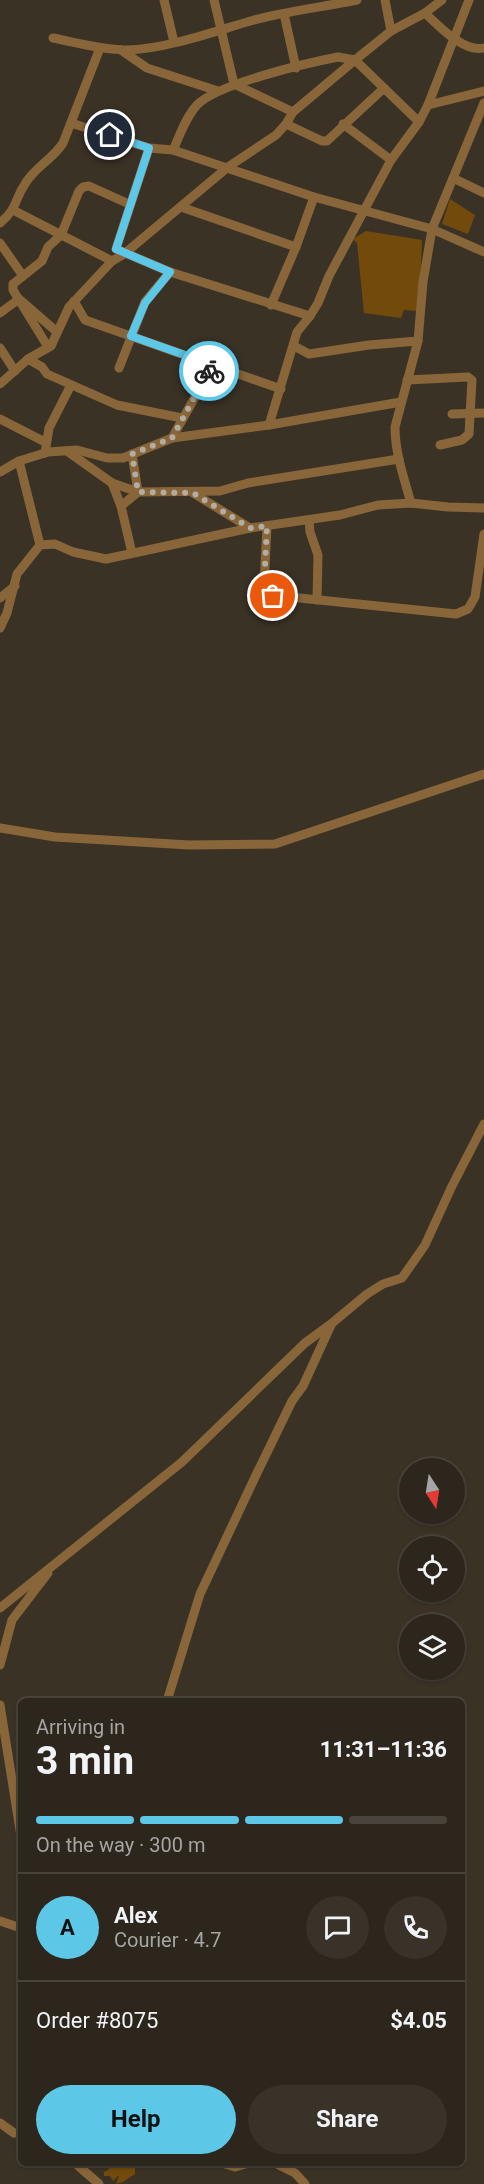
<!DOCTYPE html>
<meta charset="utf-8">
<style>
:root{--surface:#2c261c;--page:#383229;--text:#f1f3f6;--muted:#a6a5a3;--line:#48433b;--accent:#5dc7e8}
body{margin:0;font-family:Roboto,sans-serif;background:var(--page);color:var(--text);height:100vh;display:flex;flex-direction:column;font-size:22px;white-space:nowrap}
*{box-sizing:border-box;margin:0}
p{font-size:20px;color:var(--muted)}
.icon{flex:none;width:33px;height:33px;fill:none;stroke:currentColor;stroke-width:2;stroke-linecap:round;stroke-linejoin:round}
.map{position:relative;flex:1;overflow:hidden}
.side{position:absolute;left:18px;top:1698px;width:447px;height:468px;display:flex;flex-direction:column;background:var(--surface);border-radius:9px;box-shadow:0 2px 4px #0004,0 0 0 2px var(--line)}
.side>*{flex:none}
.needle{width:39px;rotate:168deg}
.buttons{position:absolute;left:399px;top:1458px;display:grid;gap:12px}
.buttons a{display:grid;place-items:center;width:66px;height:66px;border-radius:50%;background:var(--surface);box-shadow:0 2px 4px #0004,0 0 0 2px var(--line);font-size:30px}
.pin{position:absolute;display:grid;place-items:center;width:51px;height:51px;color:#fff;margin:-26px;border:3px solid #fff;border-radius:50%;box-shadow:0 2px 6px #0007}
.courier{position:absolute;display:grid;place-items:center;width:60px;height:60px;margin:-30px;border:4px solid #5dc7e8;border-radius:50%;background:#fff;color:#222;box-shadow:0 2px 8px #0007}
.summary em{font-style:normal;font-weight:700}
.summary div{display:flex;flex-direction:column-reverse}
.summary{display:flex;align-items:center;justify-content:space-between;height:102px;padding:0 18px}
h1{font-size:39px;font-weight:700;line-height:45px}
.bar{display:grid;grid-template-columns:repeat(4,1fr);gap:9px 6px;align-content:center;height:72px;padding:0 18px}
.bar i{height:8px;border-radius:4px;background:var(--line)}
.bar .selected{background:var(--accent)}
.bar p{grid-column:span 4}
.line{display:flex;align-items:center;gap:15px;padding:0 18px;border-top:2px solid var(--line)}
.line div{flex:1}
.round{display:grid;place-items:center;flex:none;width:63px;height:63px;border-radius:32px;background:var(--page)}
.button{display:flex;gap:12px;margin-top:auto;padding:12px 18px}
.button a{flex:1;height:69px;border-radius:36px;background:var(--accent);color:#111;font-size:24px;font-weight:700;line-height:69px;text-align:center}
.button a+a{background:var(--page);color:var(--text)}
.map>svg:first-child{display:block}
</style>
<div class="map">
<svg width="484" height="2184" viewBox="0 0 484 2184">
<rect width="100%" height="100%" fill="#3b3226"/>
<!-- green -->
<g fill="#724a0c">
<path d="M 450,199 L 475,215 L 468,234 L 442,224 Z"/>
<path d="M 366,231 L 422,240 L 419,311 L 404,310 L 401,318 L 364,313 L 357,243 L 353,239 Z"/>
<path d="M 113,2163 L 123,2163 L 130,2167 L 129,2163 L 135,2163 L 135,2174 L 123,2182 L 116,2184 L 119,2175 L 113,2181 L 110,2176 L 104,2176 L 104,2172 L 108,2170 Z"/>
</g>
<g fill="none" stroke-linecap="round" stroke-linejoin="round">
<!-- minor -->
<g stroke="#896639" stroke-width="9">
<path d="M 164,0 L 174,42"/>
<path d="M 214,0 L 234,84 L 293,112"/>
<path d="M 385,0 L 391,31"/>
<path d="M 425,13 C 439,26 464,53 484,48"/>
<path d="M 284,14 L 296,68"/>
<path d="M 53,38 C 78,43 104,50 129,50 C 170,48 215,31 254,20 C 287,11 323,7 357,0"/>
<path d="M 121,50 L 147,68 L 218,91"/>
<path d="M 428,105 L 484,91"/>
<path d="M 71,123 L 149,148 L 173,150 L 314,197 L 432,229 L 484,252"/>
<path d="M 286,124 L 322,141 L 327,141 L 384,88"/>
<path d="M 343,124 L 391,160"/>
<path d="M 149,148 L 116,249 L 170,272 L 310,316"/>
<path d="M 173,150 C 180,135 186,117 197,105 C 217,84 307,63 338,57 L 355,60 L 419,122"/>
<path d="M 453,178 L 484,193"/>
<path d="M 181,207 L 296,247"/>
<path d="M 13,210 L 112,261"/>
<path d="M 0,223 C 18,208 14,200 25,184 C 34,168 53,159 63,143 L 100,48"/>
<path d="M 0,243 L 23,276"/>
<path d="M 74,301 L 85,320 L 281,389"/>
<path d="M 271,305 L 296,247 L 314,197"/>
<path d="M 0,313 L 19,299 L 57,332"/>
<path d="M 294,346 L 309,354 L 369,345 L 418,341"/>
<path d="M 48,347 L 13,290 L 13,284 L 42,261 L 48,247 L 61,235 L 79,191 L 83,187 L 89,186 L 129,204"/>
<path d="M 0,348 L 15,371"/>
<path d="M 28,359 L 42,367 L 47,374 L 117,405 L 182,418"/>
<path d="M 119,368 L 145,302 L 170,272"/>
<path d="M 407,380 L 468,377 L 472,380 L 469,434 L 462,440 L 440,445"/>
<path d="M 0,384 L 28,359 L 51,346 L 69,307 L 112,261 L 124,254 L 228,167 L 276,135 L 286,124 L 293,112 L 355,60 L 391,31 L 425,13 L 442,0"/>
<path d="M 452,414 L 484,413"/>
<path d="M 0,419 L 45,442"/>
<path d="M 269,425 L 297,332 L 310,316 L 318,303 L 329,276 L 391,160 L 419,122 L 428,105 L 469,0"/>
<path d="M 172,438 L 213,365"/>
<path d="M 67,451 L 112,483 L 121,506 L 132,553"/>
<path d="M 45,453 L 49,428 L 71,385"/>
<path d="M 19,461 L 40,545"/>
<path d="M 0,472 L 19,461 L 48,452 L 77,450 L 107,458 L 123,458 L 172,438 L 269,425 L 401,402"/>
<path d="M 112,483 L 138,492 L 132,454"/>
<path d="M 193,493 L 250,528 L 340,515 L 378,505 L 411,503 L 448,507 L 484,508"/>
<path d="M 411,503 C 404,478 395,453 395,427 L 418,341 L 423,282 L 432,229 L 484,103"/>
<path d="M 121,506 L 138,492 L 220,491 L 248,483 L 399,459"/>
<path d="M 309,520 L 310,532 L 318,555 L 317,600"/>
<path d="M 267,526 L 264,586 L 266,592 L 270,595 L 456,614 L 468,609 L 475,597 L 484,534"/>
<path d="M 0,598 L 15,586"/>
<path d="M 0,628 L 7,613 L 17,574 L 40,545 L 55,544 L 73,552 L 106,559 L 250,528"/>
<path d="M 0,828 L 55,837 L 189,845 L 275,844 L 484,774"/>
<path d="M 0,1608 L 182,1462 L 305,1343 L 331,1324 L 367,1294 L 383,1284 L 402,1278 L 425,1245 L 452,1186 L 484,1124"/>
<path d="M 0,1665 L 12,1620 L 48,1573"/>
<path d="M 167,1701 L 200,1594 L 257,1473 L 292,1401 L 303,1386 L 331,1325"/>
<path d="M 0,1705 L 21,1836"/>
<path d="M 0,1921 L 21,1928"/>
<path d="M 0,2123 L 14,2133 L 21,2133"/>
<path d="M 75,2163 L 99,2184"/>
<path d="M 222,2163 L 235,2167 L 249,2163"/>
<path d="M 275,2163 L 295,2173 L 305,2184"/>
</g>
</g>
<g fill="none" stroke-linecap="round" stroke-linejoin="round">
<!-- done -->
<path stroke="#b3aca3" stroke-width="6" stroke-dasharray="0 10.8" d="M 209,371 L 172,438 L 132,454 L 138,492 L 193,493 L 250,528 L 267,526 L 264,586 L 266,592 L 273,596"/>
<!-- route -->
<path stroke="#5dc7e8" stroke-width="8" d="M 110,135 L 149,148 L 116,249 L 170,272 L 145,303 L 131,336 L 213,365 L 209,371"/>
</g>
</svg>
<div class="buttons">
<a><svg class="needle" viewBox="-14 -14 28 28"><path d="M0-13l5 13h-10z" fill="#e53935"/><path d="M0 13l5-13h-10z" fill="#a6a5a3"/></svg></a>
<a><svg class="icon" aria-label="locate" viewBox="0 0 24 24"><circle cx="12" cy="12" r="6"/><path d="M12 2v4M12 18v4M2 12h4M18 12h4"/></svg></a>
<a><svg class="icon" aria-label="layers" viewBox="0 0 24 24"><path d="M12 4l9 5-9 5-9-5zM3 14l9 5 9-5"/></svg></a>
</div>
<div class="pin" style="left:273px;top:596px;background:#ea580c"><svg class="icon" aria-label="bag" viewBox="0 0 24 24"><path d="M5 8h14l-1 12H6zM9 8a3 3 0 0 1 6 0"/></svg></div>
<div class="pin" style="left:110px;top:135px;background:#1f2937"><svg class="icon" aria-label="home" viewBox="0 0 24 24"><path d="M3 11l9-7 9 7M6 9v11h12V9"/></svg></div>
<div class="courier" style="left:209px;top:371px"><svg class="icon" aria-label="bike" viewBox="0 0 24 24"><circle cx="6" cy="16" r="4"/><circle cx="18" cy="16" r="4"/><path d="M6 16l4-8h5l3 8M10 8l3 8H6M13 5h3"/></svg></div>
<section class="side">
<div class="summary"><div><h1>3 min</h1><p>Arriving in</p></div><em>11:31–11:36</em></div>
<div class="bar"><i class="selected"></i><i class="selected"></i><i class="selected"></i><i></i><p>On the way · 300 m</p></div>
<div class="line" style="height:108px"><b class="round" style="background:var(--accent);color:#111">A</b><div><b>Alex</b><p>Courier · 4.7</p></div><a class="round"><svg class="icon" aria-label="chat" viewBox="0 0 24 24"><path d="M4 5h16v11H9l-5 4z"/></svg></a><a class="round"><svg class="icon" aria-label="phone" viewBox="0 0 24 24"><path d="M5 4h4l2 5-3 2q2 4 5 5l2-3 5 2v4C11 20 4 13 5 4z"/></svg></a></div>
<div class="line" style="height:78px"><div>Order #8075</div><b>$4.05</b></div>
<div class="button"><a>Help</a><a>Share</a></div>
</section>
</div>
